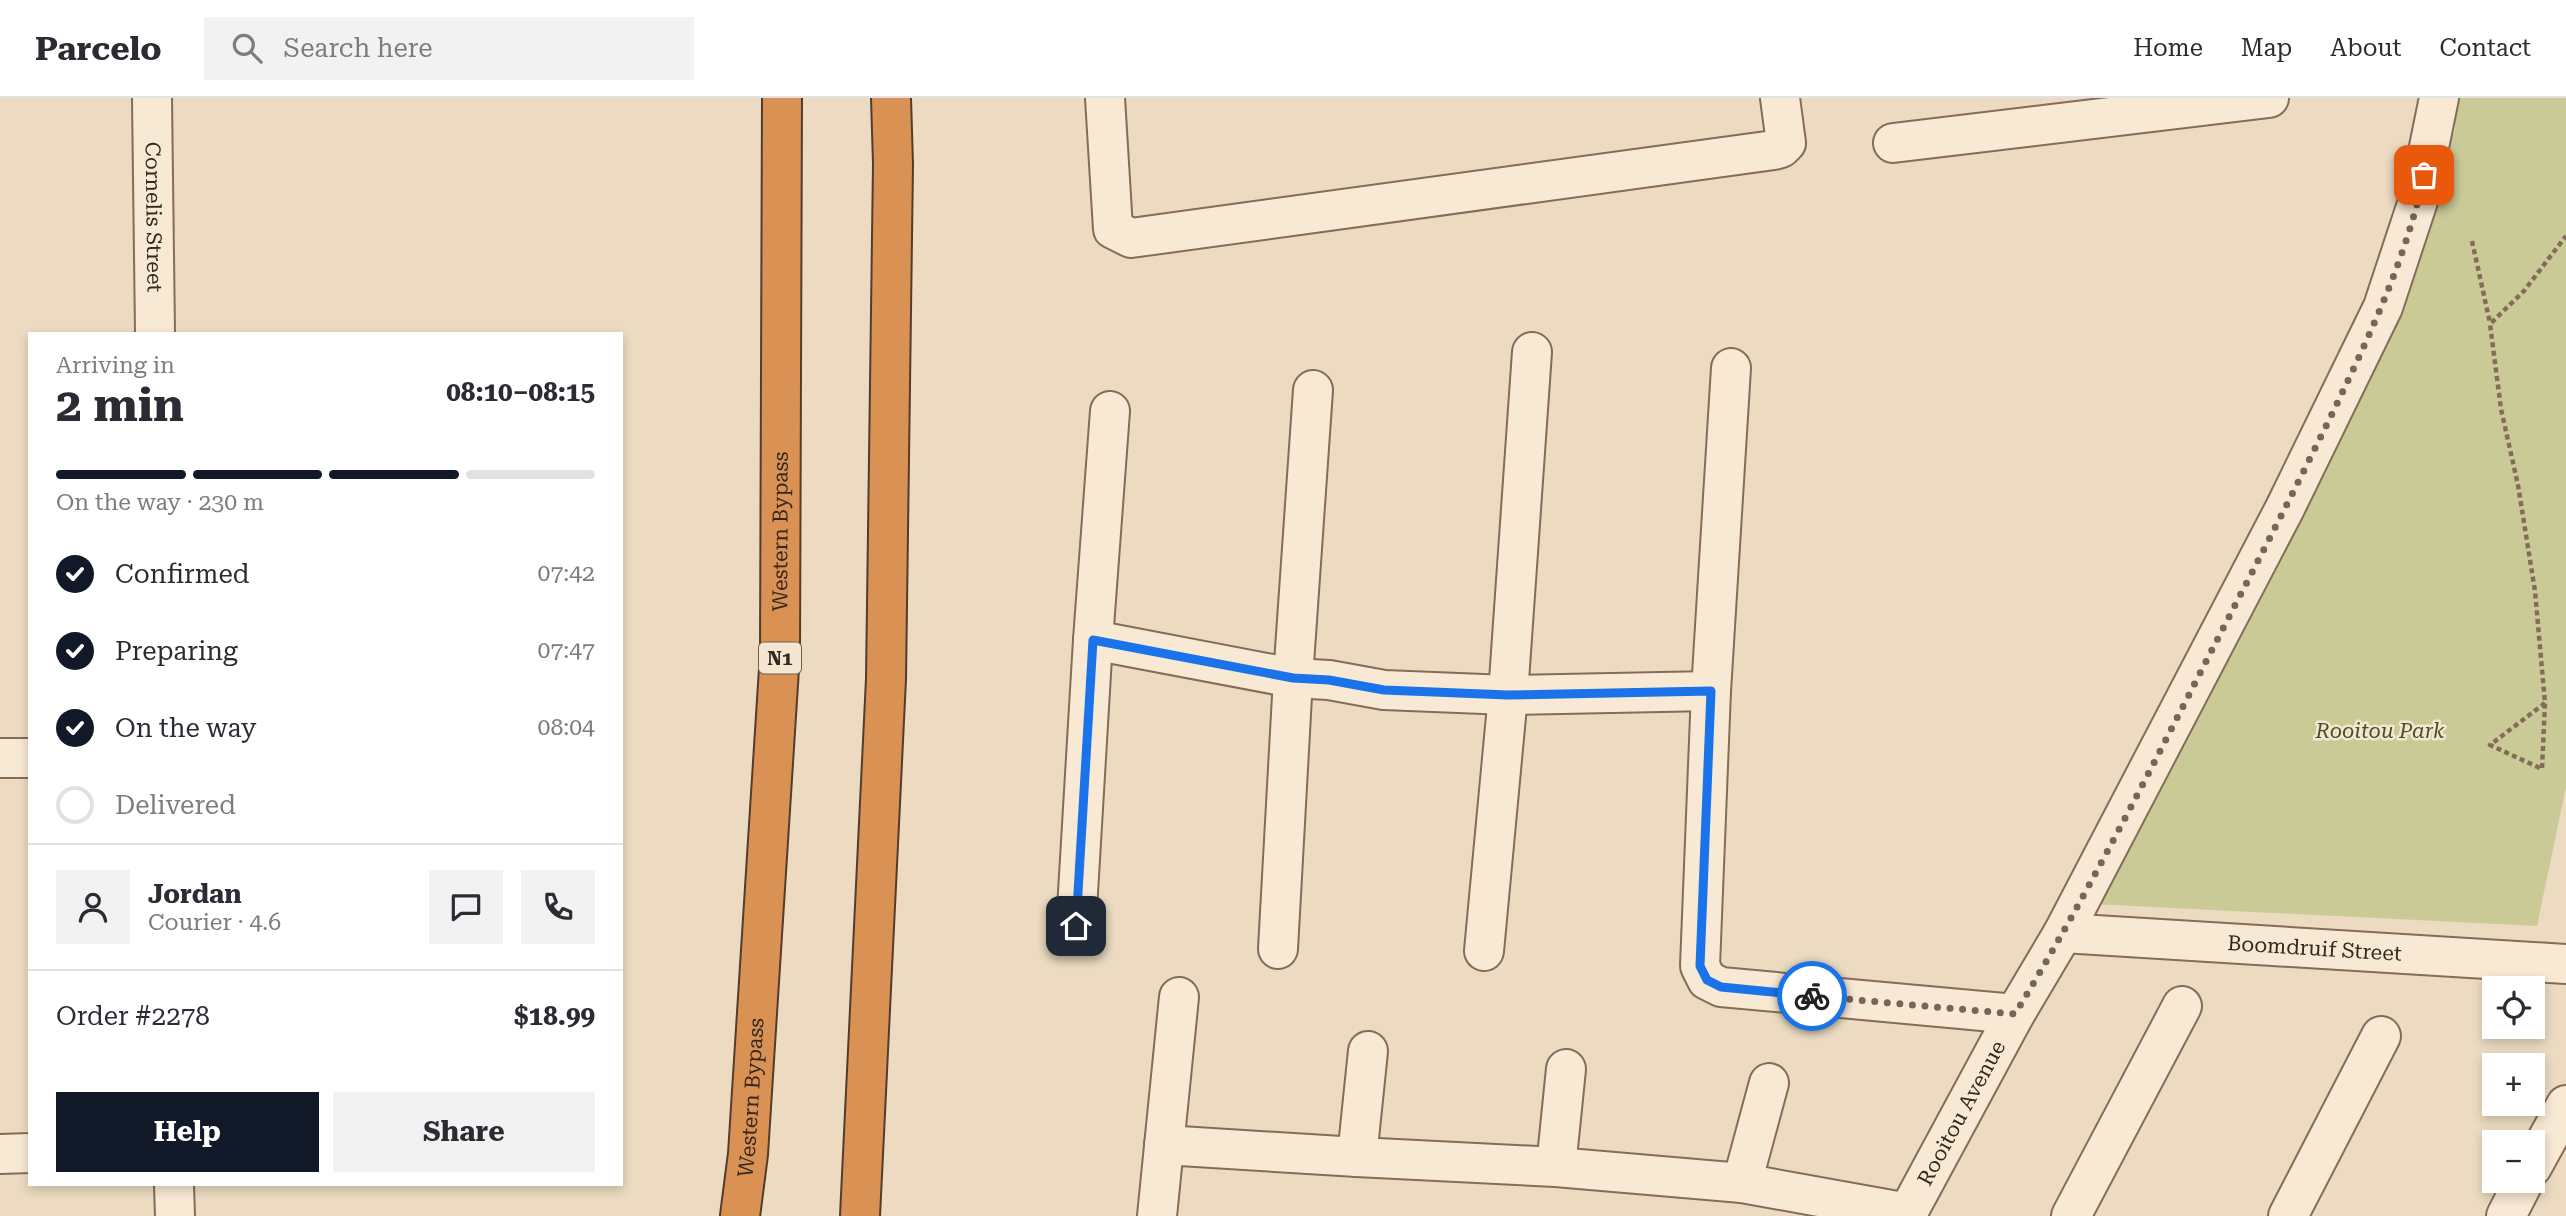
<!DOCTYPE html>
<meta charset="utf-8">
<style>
:root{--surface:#fff;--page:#f2f2f3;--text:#2b2b33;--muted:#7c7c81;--line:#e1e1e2;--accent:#111827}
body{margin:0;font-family:"Roboto Serif",serif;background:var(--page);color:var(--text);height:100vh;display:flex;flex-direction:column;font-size:26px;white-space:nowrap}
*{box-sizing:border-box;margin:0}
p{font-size:23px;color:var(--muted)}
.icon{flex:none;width:38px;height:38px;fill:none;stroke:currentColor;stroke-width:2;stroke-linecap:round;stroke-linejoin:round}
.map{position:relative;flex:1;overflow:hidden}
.panel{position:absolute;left:28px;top:234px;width:595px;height:854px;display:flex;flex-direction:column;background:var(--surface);border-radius:0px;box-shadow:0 4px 10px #0003}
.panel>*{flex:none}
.controls{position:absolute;left:2482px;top:878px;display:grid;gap:14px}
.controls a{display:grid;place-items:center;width:63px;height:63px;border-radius:0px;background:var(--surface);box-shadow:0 4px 10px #0003;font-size:35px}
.pin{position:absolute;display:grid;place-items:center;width:60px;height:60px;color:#fff;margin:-30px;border-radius:14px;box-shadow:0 4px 10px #0006}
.courier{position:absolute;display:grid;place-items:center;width:70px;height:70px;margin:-35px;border:5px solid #1a73e8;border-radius:50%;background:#fff;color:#222;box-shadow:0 2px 9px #0007}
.headline em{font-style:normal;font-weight:700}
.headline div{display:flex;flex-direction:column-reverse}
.headline{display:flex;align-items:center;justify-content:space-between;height:119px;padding:0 28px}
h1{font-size:46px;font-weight:700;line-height:52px}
.bar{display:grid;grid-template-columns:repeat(4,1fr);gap:10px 7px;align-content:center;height:84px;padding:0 28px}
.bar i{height:9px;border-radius:5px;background:var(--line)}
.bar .on{background:var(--accent)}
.bar p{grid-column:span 4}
.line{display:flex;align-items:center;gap:18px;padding:0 28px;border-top:2px solid var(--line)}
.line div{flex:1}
.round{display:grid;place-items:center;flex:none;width:74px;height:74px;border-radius:0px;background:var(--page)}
ol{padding:0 28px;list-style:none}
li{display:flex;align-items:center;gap:21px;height:77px}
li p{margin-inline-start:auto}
li .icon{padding:7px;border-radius:50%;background:var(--accent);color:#fff;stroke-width:4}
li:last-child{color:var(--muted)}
li i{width:38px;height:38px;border:4px solid var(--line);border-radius:50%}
.cta{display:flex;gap:14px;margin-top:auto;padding:14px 28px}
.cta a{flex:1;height:80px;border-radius:0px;background:var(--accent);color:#fff;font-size:28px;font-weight:700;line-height:80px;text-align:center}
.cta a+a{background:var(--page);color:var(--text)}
header{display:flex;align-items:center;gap:42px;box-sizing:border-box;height:98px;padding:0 35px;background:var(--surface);border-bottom:2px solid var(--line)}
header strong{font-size:33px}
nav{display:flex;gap:38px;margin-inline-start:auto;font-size:24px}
.search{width:490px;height:63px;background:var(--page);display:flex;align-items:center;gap:18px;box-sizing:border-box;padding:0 24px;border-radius:0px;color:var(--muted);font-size:26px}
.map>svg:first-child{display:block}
</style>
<header>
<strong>Parcelo</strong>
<div class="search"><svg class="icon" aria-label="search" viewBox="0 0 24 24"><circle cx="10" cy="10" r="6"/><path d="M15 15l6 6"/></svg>Search here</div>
<nav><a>Home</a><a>Map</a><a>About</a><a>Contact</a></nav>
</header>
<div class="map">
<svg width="2566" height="1118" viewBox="0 0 2566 1118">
<rect width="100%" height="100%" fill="#ecdbc1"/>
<!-- park -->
<path fill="#c9ca96" d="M 2454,0 L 2566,0 L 2566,689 L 2537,828 L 2093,806 L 2455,32 Z"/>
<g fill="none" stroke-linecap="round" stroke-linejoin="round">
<!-- minor casing -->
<g stroke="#856c59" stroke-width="42">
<g id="minor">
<path id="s1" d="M 152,0 L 155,236"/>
<path d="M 1105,0 L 1113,131 L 1131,140 L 1774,52 L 1781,50 L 1786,45 L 1780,0"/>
<path d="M 1893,45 L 2269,0"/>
<path d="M 1731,270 L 1711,593 L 1700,868 L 1707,882 L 1721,889 L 2015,916"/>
<path d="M 1093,542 L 1293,580 L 1329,582 L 1384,592 L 1508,597 L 1711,593"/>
<path d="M 0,660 L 30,660"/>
<path d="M 1076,828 L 1093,542 L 1110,313"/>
<path id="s2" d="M 2063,835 L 2566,866"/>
<path d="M 1278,851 L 1293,580 L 1313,292"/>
<path d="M 1484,853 L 1508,597 L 1532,254"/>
<path d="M 1164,1047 L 1357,1059 L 1556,1069 L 1742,1085 L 1908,1115"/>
<path d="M 0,1056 L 30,1055"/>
<path d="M 1357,1059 L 1368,953"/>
<path d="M 1556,1069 L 1566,971"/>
<path d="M 2532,1069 L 2566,1007"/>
<path d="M 1742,1085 L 1769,985"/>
<path d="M 174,1087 L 175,1118"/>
<path d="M 1157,1118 L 1179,899"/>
<path id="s3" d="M 1906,1118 L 2015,916 L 2063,835 L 2285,410 L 2383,209 L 2418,103 L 2439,0"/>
<path d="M 2071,1118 L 2182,908"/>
<path d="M 2288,1118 L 2381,938"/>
<path d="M 2506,1118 L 2524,1083"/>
</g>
</g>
<!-- highway casing -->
<g stroke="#533b2e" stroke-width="42">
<g id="highway">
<path id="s4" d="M 740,1118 L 748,1056 L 780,555 L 782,0"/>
<path d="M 860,1118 L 886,581 L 893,66 L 891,0"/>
</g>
</g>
<!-- path -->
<g stroke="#856c59" stroke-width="4.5" stroke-dasharray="5 3.5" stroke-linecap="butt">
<path d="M 2472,143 L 2490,225"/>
<path d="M 2545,605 L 2490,647 L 2542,671 L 2545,605 L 2535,493 L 2518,387 L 2501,311 L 2490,226 L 2524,193 L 2566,138"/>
</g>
<!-- minor -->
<use href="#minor" stroke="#f8e9d4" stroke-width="38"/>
<!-- highway -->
<use href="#highway" stroke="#da9254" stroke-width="38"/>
</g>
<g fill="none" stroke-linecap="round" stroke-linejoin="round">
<!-- done -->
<path stroke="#756656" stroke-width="7" stroke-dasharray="0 12.6" d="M 1812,898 L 2015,916 C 2099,778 2170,632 2245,488 C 2274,432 2303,375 2331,318 C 2368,241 2406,162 2424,77"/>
<!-- route -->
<path stroke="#1a73e8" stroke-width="9" d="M 1076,828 L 1093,542 L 1293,580 L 1329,582 L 1384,592 L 1508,597 L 1711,593 L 1700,868 L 1707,882 L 1721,889 L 1812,898"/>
</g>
<g text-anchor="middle" stroke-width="5" stroke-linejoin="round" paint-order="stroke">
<!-- shield labels -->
<rect fill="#f4e6d1" stroke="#6e6053" stroke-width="2" x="759" y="544.5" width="42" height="31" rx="5"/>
<g font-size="19" font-weight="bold" fill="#35271d">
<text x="780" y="567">N1</text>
</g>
<!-- street labels -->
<g font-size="21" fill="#35271d" stroke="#f4e6d1">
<text dy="7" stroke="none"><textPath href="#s1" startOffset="119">Cornelis Street</textPath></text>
<text dy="7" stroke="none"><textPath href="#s4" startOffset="686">Western Bypass</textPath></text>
<text dy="7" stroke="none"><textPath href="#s2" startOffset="252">Boomdruif Street</textPath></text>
<text dy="7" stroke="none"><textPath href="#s4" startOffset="119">Western Bypass</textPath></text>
<text dy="7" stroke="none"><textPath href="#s3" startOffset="117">Rooitou Avenue</textPath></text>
</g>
<!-- park labels -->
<g font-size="21" font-style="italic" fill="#4a5124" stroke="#f4e6d1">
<text x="2380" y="640">Rooitou Park</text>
</g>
</g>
</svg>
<div class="controls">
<a><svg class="icon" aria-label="locate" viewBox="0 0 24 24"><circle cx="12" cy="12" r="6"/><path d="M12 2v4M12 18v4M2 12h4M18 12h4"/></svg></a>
<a>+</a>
<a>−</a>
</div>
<div class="pin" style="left:2424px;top:77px;background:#ea580c"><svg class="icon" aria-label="bag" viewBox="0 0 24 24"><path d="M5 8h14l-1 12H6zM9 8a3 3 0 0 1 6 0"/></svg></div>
<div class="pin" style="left:1076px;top:828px;background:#1f2937"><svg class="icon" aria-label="home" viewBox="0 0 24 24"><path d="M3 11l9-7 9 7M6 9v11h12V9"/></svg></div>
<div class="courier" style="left:1812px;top:898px"><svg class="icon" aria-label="bike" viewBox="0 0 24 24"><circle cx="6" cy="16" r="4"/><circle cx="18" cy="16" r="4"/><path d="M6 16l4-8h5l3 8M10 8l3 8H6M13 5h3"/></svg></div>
<section class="panel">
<div class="headline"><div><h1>2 min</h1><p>Arriving in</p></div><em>08:10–08:15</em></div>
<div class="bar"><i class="on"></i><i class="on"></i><i class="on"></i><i></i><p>On the way · 230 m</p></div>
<ol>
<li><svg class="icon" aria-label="check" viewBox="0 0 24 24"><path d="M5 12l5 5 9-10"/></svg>Confirmed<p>07:42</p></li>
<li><svg class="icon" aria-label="check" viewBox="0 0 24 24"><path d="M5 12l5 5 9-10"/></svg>Preparing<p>07:47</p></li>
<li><svg class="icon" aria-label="check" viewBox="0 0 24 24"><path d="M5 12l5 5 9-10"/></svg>On the way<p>08:04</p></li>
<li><i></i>Delivered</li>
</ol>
<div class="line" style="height:126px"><a class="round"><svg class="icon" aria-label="person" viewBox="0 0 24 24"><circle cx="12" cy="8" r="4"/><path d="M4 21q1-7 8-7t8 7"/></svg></a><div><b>Jordan</b><p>Courier · 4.6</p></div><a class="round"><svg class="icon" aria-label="chat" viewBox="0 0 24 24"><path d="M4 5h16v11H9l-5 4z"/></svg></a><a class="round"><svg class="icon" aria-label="phone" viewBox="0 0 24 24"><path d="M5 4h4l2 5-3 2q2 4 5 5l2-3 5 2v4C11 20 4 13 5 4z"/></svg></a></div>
<div class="line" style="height:91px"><div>Order #2278</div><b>$18.99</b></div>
<div class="cta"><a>Help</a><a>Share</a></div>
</section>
</div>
